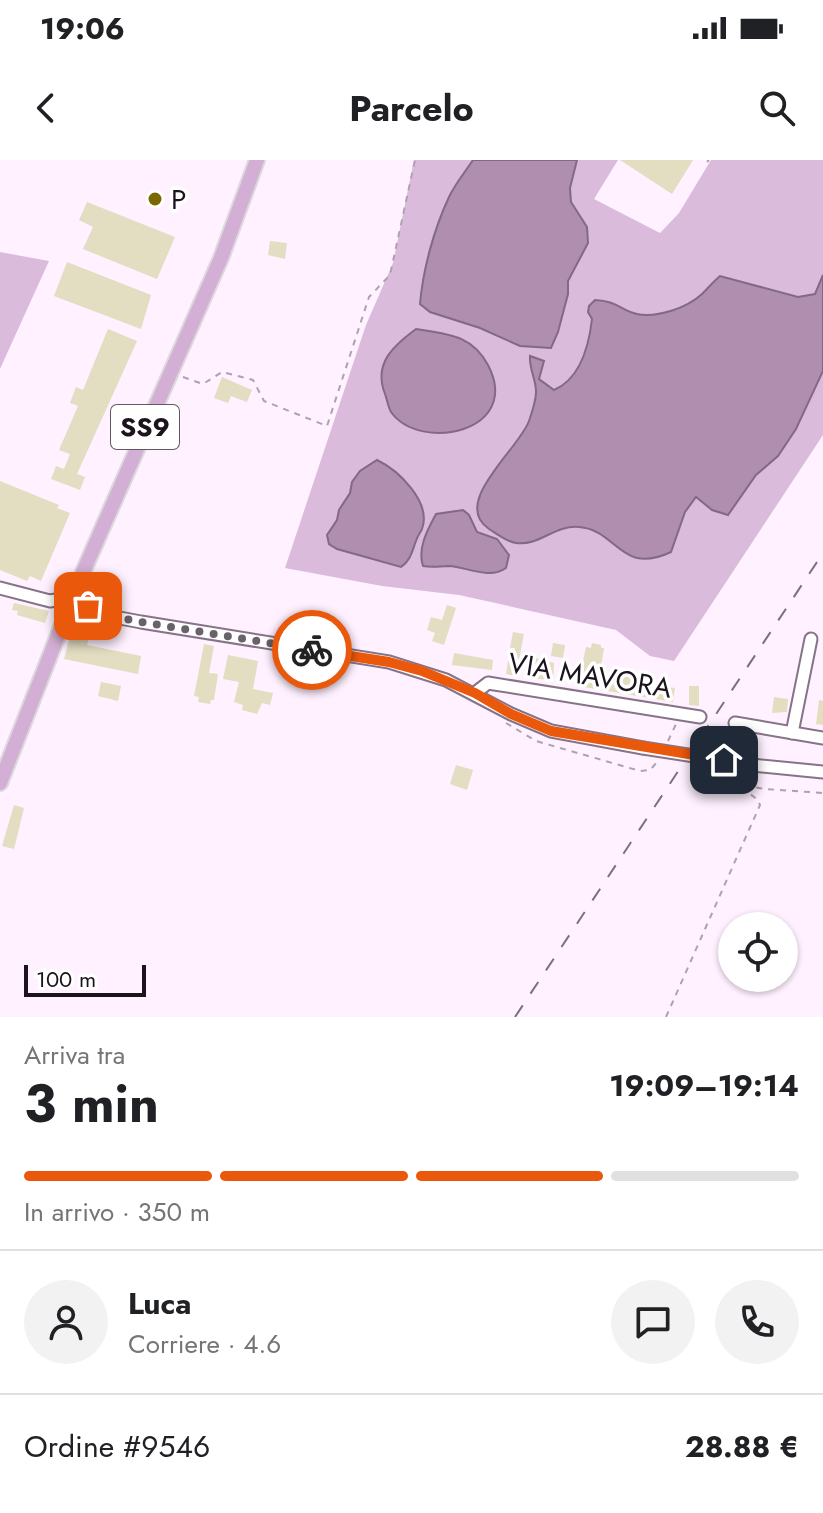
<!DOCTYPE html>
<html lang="it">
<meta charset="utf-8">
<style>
:root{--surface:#fff;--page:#f2f2f2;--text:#202124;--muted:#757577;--line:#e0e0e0;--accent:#ea580c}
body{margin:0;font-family:Jost,sans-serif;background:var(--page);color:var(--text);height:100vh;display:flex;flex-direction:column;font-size:30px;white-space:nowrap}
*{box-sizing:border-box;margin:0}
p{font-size:26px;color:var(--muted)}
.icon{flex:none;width:44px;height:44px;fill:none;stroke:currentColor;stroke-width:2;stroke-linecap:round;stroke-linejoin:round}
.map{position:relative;height:857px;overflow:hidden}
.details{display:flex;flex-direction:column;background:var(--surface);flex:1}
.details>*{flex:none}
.controls{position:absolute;left:718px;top:752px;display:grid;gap:16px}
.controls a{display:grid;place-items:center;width:80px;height:80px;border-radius:50%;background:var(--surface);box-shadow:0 2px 6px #0004;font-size:40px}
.scale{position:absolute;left:24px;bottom:20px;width:122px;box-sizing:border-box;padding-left:8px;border:4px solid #1c141c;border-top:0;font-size:22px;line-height:28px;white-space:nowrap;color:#1c141c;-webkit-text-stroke:6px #fff;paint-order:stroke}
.pin{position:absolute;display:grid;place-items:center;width:68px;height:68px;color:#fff;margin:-34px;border-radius:16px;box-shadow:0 4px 12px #0006}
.courier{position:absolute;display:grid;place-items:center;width:80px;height:80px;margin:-40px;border:6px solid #ea580c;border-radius:50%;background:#fff;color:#222;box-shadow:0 2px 10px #0007}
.head em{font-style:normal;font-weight:700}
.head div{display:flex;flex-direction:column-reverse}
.head{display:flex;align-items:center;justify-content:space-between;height:136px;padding:0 24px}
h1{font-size:52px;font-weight:700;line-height:60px}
.bar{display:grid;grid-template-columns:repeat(4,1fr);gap:12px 8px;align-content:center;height:96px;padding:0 24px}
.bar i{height:10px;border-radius:6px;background:var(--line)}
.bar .on{background:var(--accent)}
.bar p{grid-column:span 4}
.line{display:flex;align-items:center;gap:20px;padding:0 24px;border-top:2px solid var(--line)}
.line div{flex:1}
.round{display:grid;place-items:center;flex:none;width:84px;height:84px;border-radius:42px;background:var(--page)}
.status{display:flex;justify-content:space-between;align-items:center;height:56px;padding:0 40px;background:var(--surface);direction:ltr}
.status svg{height:22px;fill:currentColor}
header{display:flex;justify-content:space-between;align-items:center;height:104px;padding:0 24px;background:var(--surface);font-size:36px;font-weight:700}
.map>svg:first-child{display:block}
</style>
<div class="status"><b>19:06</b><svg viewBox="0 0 49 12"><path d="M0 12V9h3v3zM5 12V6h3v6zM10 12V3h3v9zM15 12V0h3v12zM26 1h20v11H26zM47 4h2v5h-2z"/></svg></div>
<header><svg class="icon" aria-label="back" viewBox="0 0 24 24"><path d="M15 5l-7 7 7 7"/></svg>Parcelo<svg class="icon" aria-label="search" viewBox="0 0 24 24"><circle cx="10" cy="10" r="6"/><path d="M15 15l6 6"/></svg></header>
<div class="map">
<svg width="823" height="857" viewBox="0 0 823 857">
<rect width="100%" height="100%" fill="#fff1ff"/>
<!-- green -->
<g fill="#dbbbdb">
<path d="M 414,0 L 618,0 L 594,39 L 660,73 L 679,53 L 711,0 L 823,0 L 823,275 L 674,501 L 650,496 L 616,470 L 459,435 L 382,426 L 285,408 L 366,165 L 393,103 Z"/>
<path d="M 0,92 L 49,101 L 0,209 Z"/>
</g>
<!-- water -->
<g fill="#af8eb0" stroke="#836984" stroke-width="2">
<path d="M 473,0 L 577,0 L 570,28 L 571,42 L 587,67 L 588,83 L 568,121 L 568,134 L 558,172 L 551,188 L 520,186 L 480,168 L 430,152 L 420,144 C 423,109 434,69 449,37 C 455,24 465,12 473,0 Z"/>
<path d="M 823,115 L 823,211 L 796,269 L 778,296 L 756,315 L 728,355 L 712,350 L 696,337 L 685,352 L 671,392 C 620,416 618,370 579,367 C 554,365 540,386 516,383 C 507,382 497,374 489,369 C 450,343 519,289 529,261 C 532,252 536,241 536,232 C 536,219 529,209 530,196 L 544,201 L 539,219 L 554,230 C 580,219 589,185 592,159 L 588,152 L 589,146 L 595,140 C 618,141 620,150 637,154 C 657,158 687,148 702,134 C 709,127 713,122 720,116 L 798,137 L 815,134 Z"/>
<path d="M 416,169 C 448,174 472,175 488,205 C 523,272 420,293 391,252 C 388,247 387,239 385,234 C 373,204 393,186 416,169 Z"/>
<path d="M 377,300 C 398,310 432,342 422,369 C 420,373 417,377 416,381 C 412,391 411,400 401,407 L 337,389 L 329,384 L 327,375 L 337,360 L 339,350 L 350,333 L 352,322 L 360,311 Z"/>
<path d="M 463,350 L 469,355 L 477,372 L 497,379 L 509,395 L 506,408 C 489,420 467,407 449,406 C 440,406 433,408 423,406 C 417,388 428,369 436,354 Z"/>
</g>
<!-- building -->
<g fill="#e3ddc1">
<path d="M 620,0 L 693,0 L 672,34 Z"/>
<path d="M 87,42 L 175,77 L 157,119 L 83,89 L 93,67 L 79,60 Z"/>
<path d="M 270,81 L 287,83 L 285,99 L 268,95 Z"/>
<path d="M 67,102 L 151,135 L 141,169 L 54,136 Z"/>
<path d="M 108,169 L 137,181 L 77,314 L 85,317 L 80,330 L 51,319 L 56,306 L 64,309 L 70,294 L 59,290 L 78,246 L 70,243 L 76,227 L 83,230 Z"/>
<path d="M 222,217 L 252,230 L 247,242 L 231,236 L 228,243 L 214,238 Z"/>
<path d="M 0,321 L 59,345 L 57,348 L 70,353 L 41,421 L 30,416 L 27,421 L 0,410 Z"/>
<path d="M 14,443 L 49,451 L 45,463 L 17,455 L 18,451 L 12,450 Z"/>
<path d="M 447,445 L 456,448 L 444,485 L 432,481 L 435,473 L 427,470 L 431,457 L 442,460 Z"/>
<path d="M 74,462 L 92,465 L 87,485 L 141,496 L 138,514 L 64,499 Z"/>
<path d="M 513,472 L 524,474 L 516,516 L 506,514 L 508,501 L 512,502 L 515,488 L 510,488 Z"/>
<path d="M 553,483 L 565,485 L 563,498 L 551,496 Z"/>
<path d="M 592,483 L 601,485 L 601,488 L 604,488 L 600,513 L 636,517 L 655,521 L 655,525 L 675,528 L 673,542 L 578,526 L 586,487 L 591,488 Z"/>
<path d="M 204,484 L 214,486 L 209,513 L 218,514 L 214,540 L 211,540 L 210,544 L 198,542 L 199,537 L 194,536 Z"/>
<path d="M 454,493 L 493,500 L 492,510 L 452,505 Z"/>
<path d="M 228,495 L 258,501 L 253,529 L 273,533 L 270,545 L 262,543 L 257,554 L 242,550 L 243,545 L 234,542 L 239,522 L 223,519 Z"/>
<path d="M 532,497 L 554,503 L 553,521 L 527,517 Z"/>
<path d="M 101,522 L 121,526 L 118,541 L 98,536 Z"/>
<path d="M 689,526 L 699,526 L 699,546 L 689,545 Z"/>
<path d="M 774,537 L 788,539 L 787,552 L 772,553 Z"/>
<path d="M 819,540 L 823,541 L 823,565 L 816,564 Z"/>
<path d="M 456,605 L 473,610 L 467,630 L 450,624 Z"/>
<path d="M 14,645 L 24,648 L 14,689 L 2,686 Z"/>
</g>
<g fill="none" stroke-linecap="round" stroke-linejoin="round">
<!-- minor casing -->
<g stroke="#877387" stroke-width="15">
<g id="minor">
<path d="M 0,428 L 50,441 L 73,437 L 104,455 L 141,462 L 389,502 L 446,520 L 511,554 L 551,571 L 643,588"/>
<path d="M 475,533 L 488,523 L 700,557"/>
<path d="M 735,563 L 823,578"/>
<path d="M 792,573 L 811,479"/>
<path d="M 752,605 L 823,612"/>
</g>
</g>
<!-- major casing -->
<g stroke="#dbd9db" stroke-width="18">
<path id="major" d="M 0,623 L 80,419 L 221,98 L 257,0"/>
</g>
<!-- path -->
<g stroke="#aea2ae" stroke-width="2" stroke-dasharray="6 6" stroke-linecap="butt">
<path d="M 707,2 L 709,0"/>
<path d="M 183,217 L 203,224 L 222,212 L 253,220 L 264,241 L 327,266 L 369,137 L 390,115 L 415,0"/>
<path d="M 506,563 L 536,581 L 640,611 L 650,610 L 658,601"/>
<path d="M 668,581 L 677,562"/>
<path d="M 727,593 L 731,587 L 750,576"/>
<path d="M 733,626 L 737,624 L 765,629 L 823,633"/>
<path d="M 666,857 L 760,645 C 754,630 733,631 721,610"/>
</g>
<!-- minor -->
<use href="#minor" stroke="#fff" stroke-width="11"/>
<!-- major -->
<use href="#major" stroke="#d4afd5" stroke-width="14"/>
<!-- rail -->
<path stroke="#7b717b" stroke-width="2" stroke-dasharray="14 14" stroke-linecap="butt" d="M 515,857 L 823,393"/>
<!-- minor-bridge casing -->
<g stroke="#877387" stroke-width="15" stroke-linecap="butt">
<path id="minor-bridge" d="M 643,588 L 752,605"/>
</g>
<!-- minor-bridge -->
<use href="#minor-bridge" stroke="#fff" stroke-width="11"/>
</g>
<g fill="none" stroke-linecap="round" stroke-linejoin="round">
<!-- done -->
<path stroke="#6b616b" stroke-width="8" stroke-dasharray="0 14.4" d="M 88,446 L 104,455 L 141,462 L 312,490"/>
<!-- route -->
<path stroke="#ea580c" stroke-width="10" d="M 312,490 L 389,502 L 422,511 L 475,533 L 511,554 L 551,571 L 724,600"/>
</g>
<!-- markers -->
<circle fill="#7b6800" stroke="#fff" stroke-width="3" cx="155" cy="39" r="8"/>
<g text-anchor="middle" stroke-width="7" stroke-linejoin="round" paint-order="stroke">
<!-- shield labels -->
<rect fill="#fff" stroke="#605a60" stroke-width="2" x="111" y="245" width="68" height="44" rx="6"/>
<g font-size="26" font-weight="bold" fill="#1c141c">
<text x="145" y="276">SS9</text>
</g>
<!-- poi labels -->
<g font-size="28" fill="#1c141c" stroke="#fff" text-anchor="start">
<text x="171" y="49">P</text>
</g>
<!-- street labels -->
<g font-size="28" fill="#1c141c" stroke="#fff">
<text transform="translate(590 515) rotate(9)" y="10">VIA MAVORA</text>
</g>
</g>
</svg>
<div class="controls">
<a><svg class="icon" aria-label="locate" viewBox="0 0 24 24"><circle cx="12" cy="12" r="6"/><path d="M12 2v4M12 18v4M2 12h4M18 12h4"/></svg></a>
</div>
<div class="scale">100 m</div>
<div class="pin" style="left:88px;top:446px;background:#ea580c"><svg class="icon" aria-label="bag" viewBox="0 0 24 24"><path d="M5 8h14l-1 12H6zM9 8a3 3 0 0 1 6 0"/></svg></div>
<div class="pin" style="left:724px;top:600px;background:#1f2937"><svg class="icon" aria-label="home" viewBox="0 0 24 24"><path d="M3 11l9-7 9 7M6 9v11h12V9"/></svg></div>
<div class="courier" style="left:312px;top:490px"><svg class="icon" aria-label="bike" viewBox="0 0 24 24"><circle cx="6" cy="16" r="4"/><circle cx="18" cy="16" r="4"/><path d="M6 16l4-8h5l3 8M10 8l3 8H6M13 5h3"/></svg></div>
</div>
<section class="details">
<div class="head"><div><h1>3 min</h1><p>Arriva tra</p></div><em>19:09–19:14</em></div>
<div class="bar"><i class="on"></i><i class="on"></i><i class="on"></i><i></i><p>In arrivo · 350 m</p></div>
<div class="line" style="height:144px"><a class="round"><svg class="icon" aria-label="person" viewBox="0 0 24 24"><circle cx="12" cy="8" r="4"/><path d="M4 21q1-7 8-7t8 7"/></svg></a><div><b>Luca</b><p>Corriere · 4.6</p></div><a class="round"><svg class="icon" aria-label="chat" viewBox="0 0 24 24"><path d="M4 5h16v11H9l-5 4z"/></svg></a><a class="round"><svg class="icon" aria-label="phone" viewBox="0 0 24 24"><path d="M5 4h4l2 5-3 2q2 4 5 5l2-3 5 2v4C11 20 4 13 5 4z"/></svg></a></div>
<div class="line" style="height:104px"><div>Ordine #9546</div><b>28.88 €</b></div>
</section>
